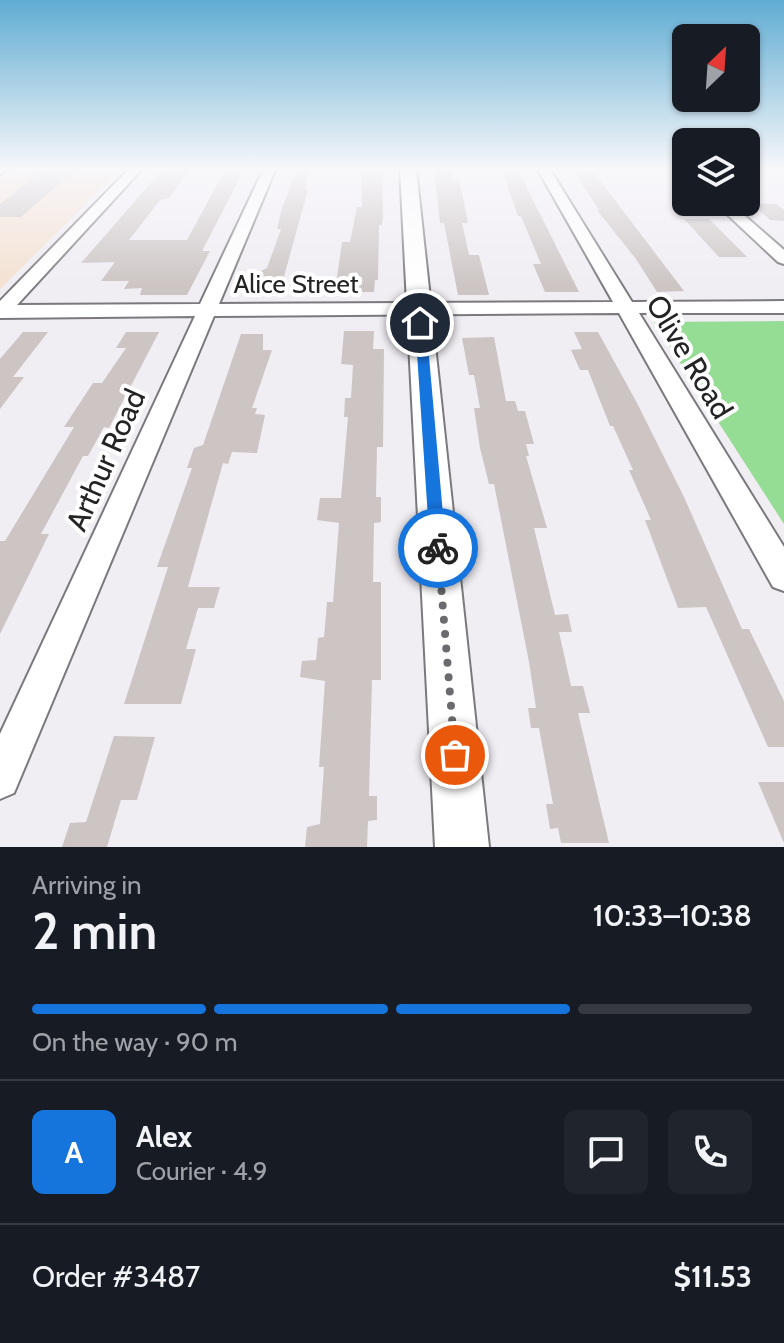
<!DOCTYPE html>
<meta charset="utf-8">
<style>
:root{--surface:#171b24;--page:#20242c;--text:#f1f3f6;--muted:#9ea1a6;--line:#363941;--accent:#1674dd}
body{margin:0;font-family:Cabin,sans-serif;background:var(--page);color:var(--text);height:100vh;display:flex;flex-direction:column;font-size:30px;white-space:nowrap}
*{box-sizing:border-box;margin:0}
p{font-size:26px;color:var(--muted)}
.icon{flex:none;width:44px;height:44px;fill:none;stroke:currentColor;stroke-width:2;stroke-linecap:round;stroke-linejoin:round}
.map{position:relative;height:847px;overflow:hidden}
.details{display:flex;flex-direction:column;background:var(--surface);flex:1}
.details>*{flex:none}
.needle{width:52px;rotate:25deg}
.tools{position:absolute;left:672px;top:24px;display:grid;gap:16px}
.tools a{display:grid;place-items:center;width:88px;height:88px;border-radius:12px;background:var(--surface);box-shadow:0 2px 6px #0004;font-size:40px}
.pin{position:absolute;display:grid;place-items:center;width:68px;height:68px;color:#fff;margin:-34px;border:4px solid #fff;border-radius:50%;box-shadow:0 2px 8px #0007}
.courier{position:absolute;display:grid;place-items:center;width:80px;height:80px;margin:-40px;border:6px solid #1674dd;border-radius:50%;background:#fff;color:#222;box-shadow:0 2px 10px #0007}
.headline em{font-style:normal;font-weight:600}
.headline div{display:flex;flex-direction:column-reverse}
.headline{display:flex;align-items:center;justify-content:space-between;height:136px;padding:0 32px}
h1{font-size:52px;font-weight:600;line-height:60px}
.bar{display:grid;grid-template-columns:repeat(4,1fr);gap:12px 8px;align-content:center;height:96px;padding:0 32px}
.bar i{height:10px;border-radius:6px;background:var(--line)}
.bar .current{background:var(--accent)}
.bar p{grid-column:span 4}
.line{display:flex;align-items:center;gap:20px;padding:0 32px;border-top:2px solid var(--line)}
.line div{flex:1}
.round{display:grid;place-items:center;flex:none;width:84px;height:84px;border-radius:12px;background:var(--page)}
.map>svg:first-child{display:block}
</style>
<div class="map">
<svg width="784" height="847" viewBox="0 0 784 847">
<rect width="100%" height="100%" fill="#f0edf3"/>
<!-- education -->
<path fill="#f4e1d1" d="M 16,168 L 122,168 L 0,289 L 0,179 Z"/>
<!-- green -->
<path fill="#95dc95" d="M 784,321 L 784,524 L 654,322 Z"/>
<!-- building -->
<g fill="#ccc5c4">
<path d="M 47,168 L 78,168 L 21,217 L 0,217 L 0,204 Z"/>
<path d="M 164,168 L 191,168 L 169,198 L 160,200 L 129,240 L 187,240 L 226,168 L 245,168 L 202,251 L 210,251 L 187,295 L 140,295 L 142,288 L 124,289 L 129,281 L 101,281 L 115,262 L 81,263 Z"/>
<path d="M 297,168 L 310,168 L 305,189 L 308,189 L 279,295 L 248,295 L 257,273 L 267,268 L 281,229 L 277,229 L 282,208 Z"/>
<path d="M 361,168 L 382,168 L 383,214 L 382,225 L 379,225 L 378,280 L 375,280 L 374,292 L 335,292 L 342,242 L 350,242 L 357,207 L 362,207 Z"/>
<path d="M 434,168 L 450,168 L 453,179 L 459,179 L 468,223 L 462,223 L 469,255 L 479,255 L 489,295 L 458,295 L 444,223 L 440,223 Z"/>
<path d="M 501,168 L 517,168 L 579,292 L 545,292 L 533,264 L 541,264 L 521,216 L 518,216 Z"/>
<path d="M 573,170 L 592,170 L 684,291 L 657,292 L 636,259 L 597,210 L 599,210 Z"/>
<path d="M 751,203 L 776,204 L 784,210 L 784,221 L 770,220 Z"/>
<path d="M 684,219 L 709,219 L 747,257 L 719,257 Z"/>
<path d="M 344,331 L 374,331 L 373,349 L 384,349 L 383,447 L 377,447 L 376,497 L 381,497 L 381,522 L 374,523 L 373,582 L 381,582 L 381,680 L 372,680 L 369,796 L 377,796 L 377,820 L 368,821 L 367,847 L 305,847 L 307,827 L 320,824 L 324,767 L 319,767 L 325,681 L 300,677 L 302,661 L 316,660 L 318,638 L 324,637 L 327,602 L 333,602 L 339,523 L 317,520 L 320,498 L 341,498 L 348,417 L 344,417 L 345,398 L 351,398 L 353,365 L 341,364 Z"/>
<path d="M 23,332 L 48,332 L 13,377 L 24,377 L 0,409 L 0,359 Z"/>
<path d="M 126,332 L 159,332 L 109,428 L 104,427 L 88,456 L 83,456 L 41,534 L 49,534 L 0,634 L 0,541 L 5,541 L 74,427 L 64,427 L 93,383 L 102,383 L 126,348 L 116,348 Z"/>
<path d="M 574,332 L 598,332 L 637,403 L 684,497 L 742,629 L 749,629 L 784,701 L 784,747 L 768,747 L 706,607 L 678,608 L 645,520 L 651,520 L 629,470 L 633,470 L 613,426 L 610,426 L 588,370 L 580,370 L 571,350 L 582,349 Z"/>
<path d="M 241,334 L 263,334 L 263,350 L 272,350 L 252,408 L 257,408 L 255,414 L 265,415 L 257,453 L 232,452 L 228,464 L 223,463 L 188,587 L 220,587 L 214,608 L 198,608 L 186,649 L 196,649 L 181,704 L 124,704 L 168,567 L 157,567 L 192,468 L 187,468 L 194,448 L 203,445 Z"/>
<path d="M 494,337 L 506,401 L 515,401 L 518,411 L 525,411 L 534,444 L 526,444 L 529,456 L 526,456 L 547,528 L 534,528 L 555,615 L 568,614 L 572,632 L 559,632 L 571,686 L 583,686 L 590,713 L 578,713 L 609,843 L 561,843 L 558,828 L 550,829 L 546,804 L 553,804 L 539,728 L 531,728 L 528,708 L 536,708 L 529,662 L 494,484 L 489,484 L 480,448 L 474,408 L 480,408 L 474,375 L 469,375 L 462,338 Z"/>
<path d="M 114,736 L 155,737 L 137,800 L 121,800 L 107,847 L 62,847 L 70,823 L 86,822 Z"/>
<path d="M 758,782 L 784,782 L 784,843 Z"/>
</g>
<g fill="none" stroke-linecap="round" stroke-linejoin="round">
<!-- minor casing -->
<g stroke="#7b797e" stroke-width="4">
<g id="minor">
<path d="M 0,168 L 9,168 L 0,174 Z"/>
<path d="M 130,168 L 143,168 L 17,305 L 200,304 L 264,168 L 276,168 L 219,304 L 613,302 L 537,168 L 549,168 L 632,302 L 784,301 L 784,313 L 639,313 L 784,547 L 784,591 L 773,587 L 619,313 L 214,316 L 14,793 L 0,799 L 0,734 L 195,316 L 0,318 L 0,301 Z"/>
<path d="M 677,168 L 686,168 L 686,175 Z"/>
<path d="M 714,202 L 729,202 L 784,250 L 784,264 L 778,262 Z"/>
</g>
</g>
<!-- tertiary casing -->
<g stroke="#7b797e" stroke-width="4">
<path id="tertiary" d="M 400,168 L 416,168 L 489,847 L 435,847 Z"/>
</g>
<!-- minor -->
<use href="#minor" fill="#fff" fill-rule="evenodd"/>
<!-- tertiary -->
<use href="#tertiary" fill="#fff" fill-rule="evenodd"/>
</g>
<!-- sky -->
<linearGradient id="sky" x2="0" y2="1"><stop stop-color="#5facd3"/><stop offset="0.59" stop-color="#f8f7fa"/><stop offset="1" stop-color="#f8f7fa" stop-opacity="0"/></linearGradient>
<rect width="784" height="286" fill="url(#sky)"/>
<!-- route -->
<path fill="#1674dd" d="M 420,320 L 426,323 L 446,548 L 438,555 L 430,548 L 415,323 Z"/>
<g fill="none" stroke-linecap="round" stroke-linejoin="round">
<!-- done -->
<path stroke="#6b6a6e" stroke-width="8" stroke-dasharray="0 14.4" d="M 438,548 L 455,755"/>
</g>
<g text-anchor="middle" stroke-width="8" stroke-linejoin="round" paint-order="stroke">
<!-- far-street labels -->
<g font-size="26" fill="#242426" stroke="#fff">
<text x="296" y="293">Alice Street</text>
</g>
<!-- street labels -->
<g font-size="30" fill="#242426" stroke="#fff">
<text transform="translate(689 357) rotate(59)" y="10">Olive Road</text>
<text transform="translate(106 460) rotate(-66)" y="10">Arthur Road</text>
</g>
</g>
</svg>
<div class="tools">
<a><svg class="needle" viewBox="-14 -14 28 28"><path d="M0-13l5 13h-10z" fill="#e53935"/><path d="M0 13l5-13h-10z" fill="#9ea1a6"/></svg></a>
<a><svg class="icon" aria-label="layers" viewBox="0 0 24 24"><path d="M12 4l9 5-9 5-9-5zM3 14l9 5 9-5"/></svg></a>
</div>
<div class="pin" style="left:455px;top:755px;background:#ea580c"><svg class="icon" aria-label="bag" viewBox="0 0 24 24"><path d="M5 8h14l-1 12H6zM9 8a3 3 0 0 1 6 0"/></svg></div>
<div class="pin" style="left:420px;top:323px;background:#1f2937"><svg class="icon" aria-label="home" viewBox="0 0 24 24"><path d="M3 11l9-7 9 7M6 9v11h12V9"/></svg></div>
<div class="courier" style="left:438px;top:548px"><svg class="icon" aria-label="bike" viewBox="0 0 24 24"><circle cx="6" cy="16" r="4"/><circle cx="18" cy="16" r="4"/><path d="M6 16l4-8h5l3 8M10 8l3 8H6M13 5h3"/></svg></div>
</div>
<section class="details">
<div class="headline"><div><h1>2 min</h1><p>Arriving in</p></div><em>10:33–10:38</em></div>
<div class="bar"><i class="current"></i><i class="current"></i><i class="current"></i><i></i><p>On the way · 90 m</p></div>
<div class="line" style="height:144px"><b class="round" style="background:var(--accent);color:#fff">A</b><div><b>Alex</b><p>Courier · 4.9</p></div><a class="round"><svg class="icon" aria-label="chat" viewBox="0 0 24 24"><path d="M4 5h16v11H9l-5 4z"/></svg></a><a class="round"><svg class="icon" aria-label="phone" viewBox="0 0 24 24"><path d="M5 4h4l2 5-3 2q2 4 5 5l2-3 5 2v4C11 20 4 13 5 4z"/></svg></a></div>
<div class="line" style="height:104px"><div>Order #3487</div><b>$11.53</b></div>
</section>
